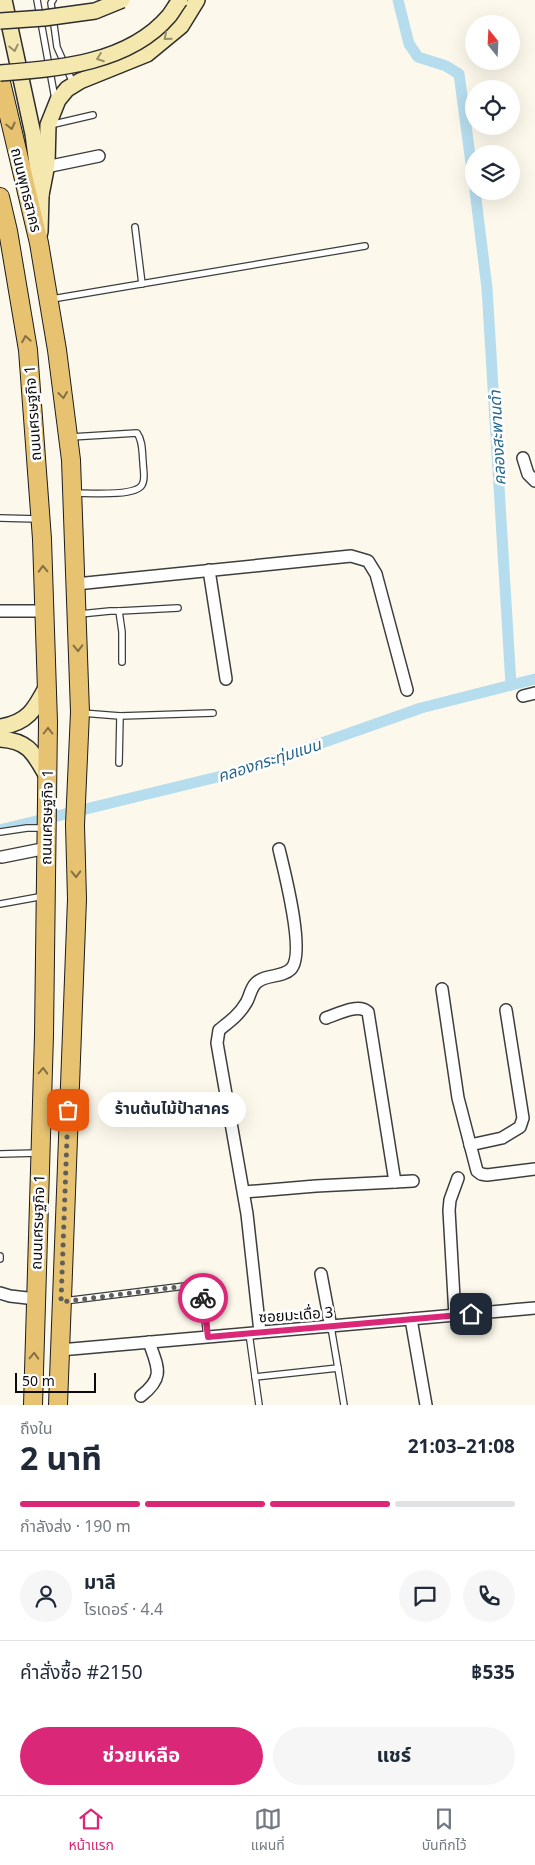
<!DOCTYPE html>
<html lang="th">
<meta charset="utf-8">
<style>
:root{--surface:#fff;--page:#f6f6f7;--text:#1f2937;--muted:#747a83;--line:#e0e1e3;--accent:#db2777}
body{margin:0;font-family:Georgia,"Noto Sans Thai",serif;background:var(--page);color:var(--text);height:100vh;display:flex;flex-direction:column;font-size:19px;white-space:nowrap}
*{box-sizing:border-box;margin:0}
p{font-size:16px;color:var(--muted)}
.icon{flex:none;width:28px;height:28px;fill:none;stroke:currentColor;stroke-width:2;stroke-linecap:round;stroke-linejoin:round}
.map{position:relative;height:1405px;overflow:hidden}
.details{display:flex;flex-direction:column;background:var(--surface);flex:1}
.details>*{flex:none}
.needle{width:32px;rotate:342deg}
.controls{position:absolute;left:465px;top:15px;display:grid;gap:10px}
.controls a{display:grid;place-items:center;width:55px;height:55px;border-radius:50%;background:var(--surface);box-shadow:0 5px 20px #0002;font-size:25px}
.scale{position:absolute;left:15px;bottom:12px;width:81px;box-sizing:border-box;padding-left:5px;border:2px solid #0b0b0b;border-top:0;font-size:14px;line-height:18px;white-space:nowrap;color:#0b0b0b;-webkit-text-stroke:4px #fff;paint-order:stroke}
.pin{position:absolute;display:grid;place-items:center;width:42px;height:42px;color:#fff;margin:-21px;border-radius:10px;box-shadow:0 2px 8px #0006}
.courier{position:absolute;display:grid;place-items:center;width:50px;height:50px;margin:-25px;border:4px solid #db2777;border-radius:50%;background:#fff;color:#222;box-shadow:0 1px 6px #0007}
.bubble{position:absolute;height:35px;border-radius:18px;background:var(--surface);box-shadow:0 5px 20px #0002;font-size:16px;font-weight:700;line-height:35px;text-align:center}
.headline em{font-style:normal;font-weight:700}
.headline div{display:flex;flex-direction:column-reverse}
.headline{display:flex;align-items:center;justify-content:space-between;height:85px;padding:0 20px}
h1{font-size:32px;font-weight:700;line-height:38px}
.bar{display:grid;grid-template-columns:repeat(4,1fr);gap:8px 5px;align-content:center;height:60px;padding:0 20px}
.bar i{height:6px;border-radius:4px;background:var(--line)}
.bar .on{background:var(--accent)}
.bar p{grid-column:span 4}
.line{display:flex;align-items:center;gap:12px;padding:0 20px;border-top:1px solid var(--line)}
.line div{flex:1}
.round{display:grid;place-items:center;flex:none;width:52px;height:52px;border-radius:26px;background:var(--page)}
.button{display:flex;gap:10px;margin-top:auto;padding:10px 20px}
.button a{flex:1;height:58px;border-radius:30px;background:var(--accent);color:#fff;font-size:20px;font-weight:700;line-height:58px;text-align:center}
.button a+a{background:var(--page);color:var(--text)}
.tab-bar{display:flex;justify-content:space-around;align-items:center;height:70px;border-top:1px solid var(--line);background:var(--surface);font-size:14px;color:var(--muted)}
.tab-bar a{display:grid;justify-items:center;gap:2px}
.tab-bar .on{color:var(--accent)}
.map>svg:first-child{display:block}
</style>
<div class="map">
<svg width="535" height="1405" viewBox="0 0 535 1405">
<rect width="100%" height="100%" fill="#fcf8eb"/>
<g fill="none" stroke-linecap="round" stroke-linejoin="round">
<!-- canal -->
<g stroke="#b6ddee" stroke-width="11">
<path d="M 398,0 L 409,44 L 418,57 L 446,66 L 459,74 L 474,185"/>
<path d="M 475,191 L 487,288 L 511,685"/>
<path d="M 0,830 L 242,771 L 421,708 L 535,679"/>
</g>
<!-- lane casing -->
<g stroke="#3e3e3e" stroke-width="8">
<g id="lane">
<path d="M 37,0 L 55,99"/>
<path d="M 53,0 L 51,3 L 57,47 L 73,83"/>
<path d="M 50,125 L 93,115"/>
<path d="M 135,227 L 142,284"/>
<path d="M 52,299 L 365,246"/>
<path d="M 71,437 L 137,433 C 143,441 142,452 143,462 C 143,469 146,479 142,485 C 135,497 88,493 74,493"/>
<path d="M 0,518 L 38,519"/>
<path d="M 119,611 L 178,608"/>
<path d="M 80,614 L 110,611 L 119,611 L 122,632 L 122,662"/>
<path d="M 82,713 L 120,716 L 213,713"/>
<path d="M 119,763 L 120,716"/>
<path d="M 0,832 L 27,828 L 45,828"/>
<path d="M 0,904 L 44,896"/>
<path d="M 0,1154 L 38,1153"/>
<path d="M 0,1256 L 0,1259"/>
<path d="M 64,1301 L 185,1286 L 195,1287 L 202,1295 L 207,1337"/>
<path d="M 331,1327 L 338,1368"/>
<path d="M 249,1333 L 259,1405"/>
<path d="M 255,1377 L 338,1368 L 344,1405"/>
</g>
</g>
<!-- street casing -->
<g stroke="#3e3e3e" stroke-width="14">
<g id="street">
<path d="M 46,167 L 99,156"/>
<path d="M 523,458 L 528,474 L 535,481"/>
<path d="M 209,570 L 226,679"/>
<path d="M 76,584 L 351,556 L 368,561 L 376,574 L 407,690"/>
<path d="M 0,611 L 44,611"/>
<path d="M 523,696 L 535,693"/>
<path d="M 2,857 L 47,848"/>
<path d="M 442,989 L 458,1098 L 477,1171 L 481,1174 L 487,1175 L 535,1169"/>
<path d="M 470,1145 L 502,1138 L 520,1127 L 523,1118 L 506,1010"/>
<path d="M 395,1182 L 413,1181"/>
<path d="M 244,1192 L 316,1186 L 395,1182 L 368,1012 C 358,1003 338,1014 326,1018"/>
<path d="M 321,1274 L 331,1327"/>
<path d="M 0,1293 L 10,1296 L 36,1299"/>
<path d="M 455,1316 L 449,1210 L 450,1200 L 458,1178"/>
<path d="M 411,1319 L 426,1405"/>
<path d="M 260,1332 L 247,1214 L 217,1043 L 219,1030 C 229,1022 239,1015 246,1003 C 250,997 250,989 256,983 C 265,974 282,978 291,969 C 306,954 284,870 279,849"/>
<path d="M 60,1350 L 535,1308"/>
<path d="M 141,1396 C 165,1377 158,1368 149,1342"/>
</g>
</g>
<!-- secondary casing -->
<g stroke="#2d2d2d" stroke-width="18">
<g id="secondary">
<path d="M 4,0 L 33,134 L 41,195 L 40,232"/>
<path d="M 41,195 L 47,164 L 48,125 L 58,100 L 67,89 L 80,81 L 147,54 L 181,26 L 197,0"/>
<path d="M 0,727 C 28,723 35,709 47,686"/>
<path d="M 0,739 C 30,741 34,754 48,778"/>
</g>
</g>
<!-- primary casing -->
<g stroke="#1c1c1c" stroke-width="20">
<g id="primary">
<path d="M 0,78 L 39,243 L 57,350 L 71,460 L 80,712 L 75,825 L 77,899 L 58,1405"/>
<path d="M 0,197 L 8,231 L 28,350 L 42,539 L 48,722 L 44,1035 L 33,1405"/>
</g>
</g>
<!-- lane -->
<use href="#lane" stroke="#fff" stroke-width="5.5"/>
<!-- street -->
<use href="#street" stroke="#fff" stroke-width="11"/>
<!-- secondary -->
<use href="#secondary" stroke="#f5e8ae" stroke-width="15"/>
<!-- primary -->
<use href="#primary" stroke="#e7c271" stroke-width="18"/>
<!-- secondary-bridge casing -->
<g stroke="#2d2d2d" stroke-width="18" stroke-linecap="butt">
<g id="secondary-bridge">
<path d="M 0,21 L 44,18 L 95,11 L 122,0"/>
<path d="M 0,73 C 58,69 129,63 169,16 C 173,11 176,5 180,0"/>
</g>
</g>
<!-- secondary-bridge -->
<use href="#secondary-bridge" stroke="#f5e8ae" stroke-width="15"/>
</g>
<!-- one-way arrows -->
<defs><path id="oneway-chevron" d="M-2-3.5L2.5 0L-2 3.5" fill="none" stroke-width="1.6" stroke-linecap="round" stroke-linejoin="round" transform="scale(1.25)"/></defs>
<g stroke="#97906d">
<use href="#oneway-chevron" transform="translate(167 37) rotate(140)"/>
<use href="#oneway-chevron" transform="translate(14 48) rotate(78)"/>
<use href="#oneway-chevron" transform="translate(100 58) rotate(160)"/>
</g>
<g stroke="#847043">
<use href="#oneway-chevron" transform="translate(11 126) rotate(77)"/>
<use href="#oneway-chevron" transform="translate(26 339) rotate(-100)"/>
<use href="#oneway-chevron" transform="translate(63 395) rotate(83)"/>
<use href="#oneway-chevron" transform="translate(43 569) rotate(-92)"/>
<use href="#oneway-chevron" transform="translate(78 648) rotate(89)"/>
<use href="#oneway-chevron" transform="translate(48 731) rotate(-90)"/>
<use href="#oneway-chevron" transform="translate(76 874) rotate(89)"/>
<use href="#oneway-chevron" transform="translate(43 1071) rotate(-88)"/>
<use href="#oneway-chevron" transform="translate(34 1356) rotate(-88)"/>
</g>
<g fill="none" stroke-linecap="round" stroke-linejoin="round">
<!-- done -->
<path stroke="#5f5e59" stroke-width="5" stroke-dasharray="0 9" d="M 68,1110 L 61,1302 L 185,1286 C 195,1287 200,1288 203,1298"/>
<!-- route -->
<path stroke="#db2777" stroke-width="6" d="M 203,1298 L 208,1337 L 471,1314"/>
</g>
<g text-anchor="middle" stroke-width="5" stroke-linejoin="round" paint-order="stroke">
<!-- street labels -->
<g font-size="15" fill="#0b0b0b" stroke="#fff">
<text transform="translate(26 190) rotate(76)" y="5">ถนนพุทธสาคร</text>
<text transform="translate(33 413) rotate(-94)" y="5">ถนนเศรษฐกิจ 1</text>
<text transform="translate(47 817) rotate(-89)" y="5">ถนนเศรษฐกิจ 1</text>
<text transform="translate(38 1222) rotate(-88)" y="5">ถนนเศรษฐกิจ 1</text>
<text transform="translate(296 1315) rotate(-4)" y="5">ซอยมะเดื่อ 3</text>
</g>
<!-- water labels -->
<g font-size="16" font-style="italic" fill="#25668c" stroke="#fff">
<text transform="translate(497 438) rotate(-93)" y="6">คลองสะพานดำ</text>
<text transform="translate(269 760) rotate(-18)" y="6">คลองกระทุ่มแบน</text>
</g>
</g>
</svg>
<div class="controls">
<a><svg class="needle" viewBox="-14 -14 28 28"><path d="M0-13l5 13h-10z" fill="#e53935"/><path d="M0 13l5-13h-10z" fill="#747a83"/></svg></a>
<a><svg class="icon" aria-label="locate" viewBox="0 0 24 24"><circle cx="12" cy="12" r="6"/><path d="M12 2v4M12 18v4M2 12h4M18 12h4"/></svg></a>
<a><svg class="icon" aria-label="layers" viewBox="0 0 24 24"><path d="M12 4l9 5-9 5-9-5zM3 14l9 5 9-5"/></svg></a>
</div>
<div class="scale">50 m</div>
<div class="pin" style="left:68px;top:1110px;background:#ea580c"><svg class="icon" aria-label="bag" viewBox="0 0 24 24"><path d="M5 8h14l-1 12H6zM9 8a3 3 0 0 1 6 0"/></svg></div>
<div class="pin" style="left:471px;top:1314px;background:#1f2937"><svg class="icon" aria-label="home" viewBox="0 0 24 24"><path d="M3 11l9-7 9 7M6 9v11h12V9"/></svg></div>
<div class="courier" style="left:203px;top:1298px"><svg class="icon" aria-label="bike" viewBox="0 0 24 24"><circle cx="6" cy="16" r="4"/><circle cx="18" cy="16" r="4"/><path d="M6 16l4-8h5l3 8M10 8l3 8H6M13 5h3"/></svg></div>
<div class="bubble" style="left:98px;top:1092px;width:148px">ร้านต้นไม้ป้าสาคร</div>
</div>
<section class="details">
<div class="headline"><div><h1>2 นาที</h1><p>ถึงใน</p></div><em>21:03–21:08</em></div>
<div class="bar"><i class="on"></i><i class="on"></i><i class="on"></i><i></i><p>กำลังส่ง · 190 m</p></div>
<div class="line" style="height:90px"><a class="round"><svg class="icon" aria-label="person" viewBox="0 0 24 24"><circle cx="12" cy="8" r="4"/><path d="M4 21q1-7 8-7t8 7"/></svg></a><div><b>มาลี</b><p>ไรเดอร์ · 4.4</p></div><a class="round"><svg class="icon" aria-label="chat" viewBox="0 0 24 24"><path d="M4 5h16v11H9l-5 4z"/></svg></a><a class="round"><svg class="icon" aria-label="phone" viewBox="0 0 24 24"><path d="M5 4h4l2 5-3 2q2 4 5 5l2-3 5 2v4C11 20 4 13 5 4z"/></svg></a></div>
<div class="line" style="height:65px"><div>คำสั่งซื้อ #2150</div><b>฿535</b></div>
<div class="button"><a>ช่วยเหลือ</a><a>แชร์</a></div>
</section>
<nav class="tab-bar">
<a class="on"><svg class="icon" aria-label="home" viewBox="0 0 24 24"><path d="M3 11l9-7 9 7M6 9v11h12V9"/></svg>หน้าแรก</a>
<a><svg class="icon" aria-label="map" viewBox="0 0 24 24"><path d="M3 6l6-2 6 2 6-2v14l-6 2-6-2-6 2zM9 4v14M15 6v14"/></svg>แผนที่</a>
<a><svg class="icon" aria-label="saved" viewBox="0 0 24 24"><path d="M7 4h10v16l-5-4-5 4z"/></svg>บันทึกไว้</a>
</nav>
